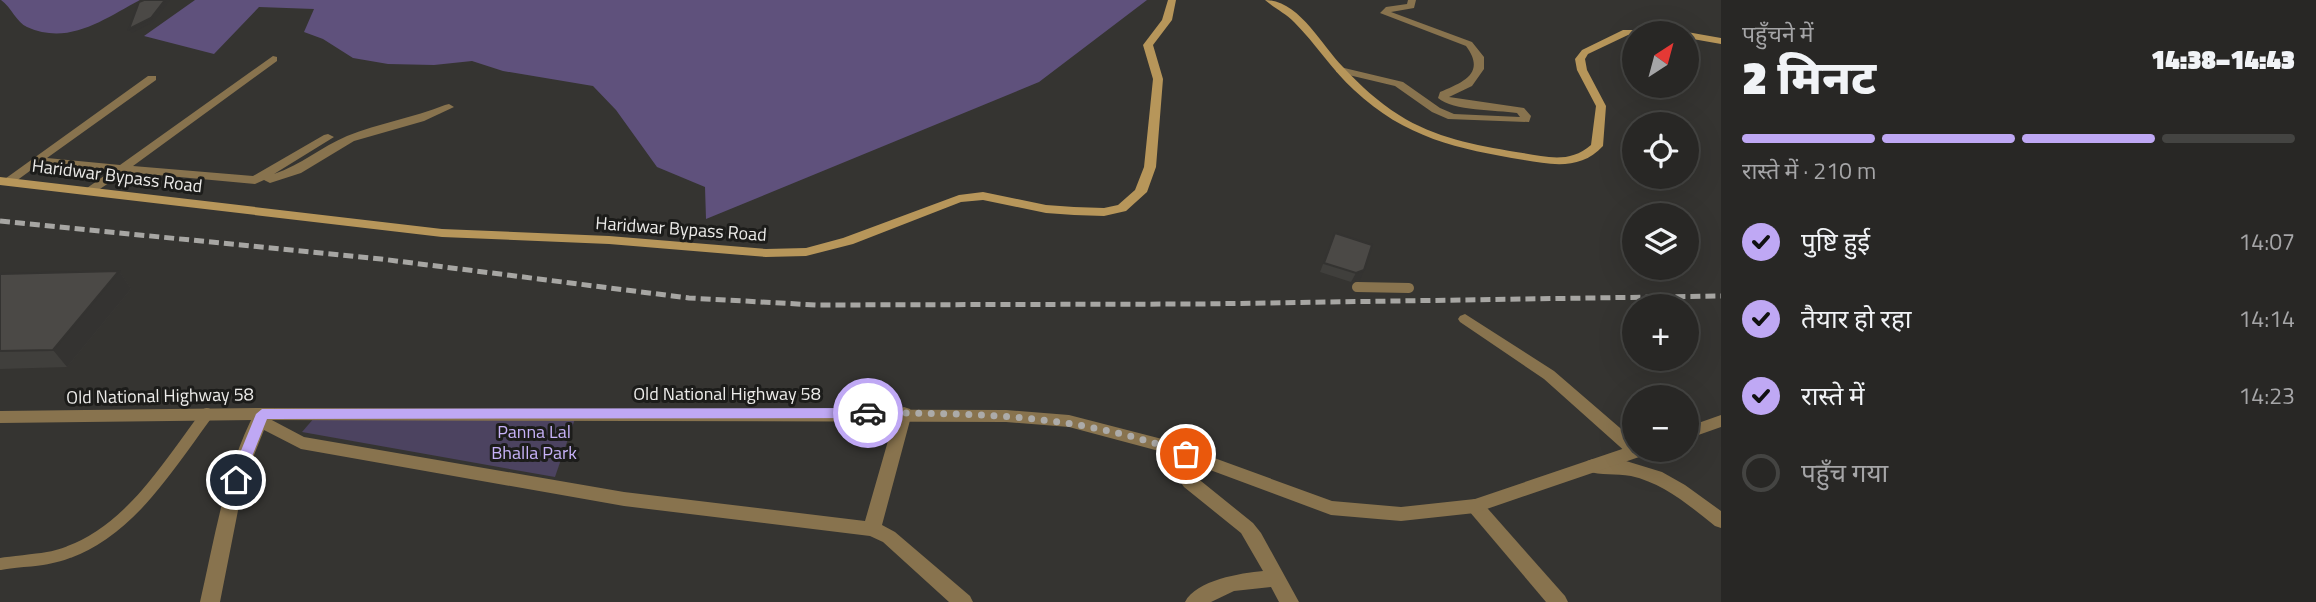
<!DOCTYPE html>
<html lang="hi">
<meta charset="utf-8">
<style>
:root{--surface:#282725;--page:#343332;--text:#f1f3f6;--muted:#a5a5a7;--line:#444442;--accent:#bfa8f4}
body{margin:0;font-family:"Titillium Web","Noto Sans Devanagari",sans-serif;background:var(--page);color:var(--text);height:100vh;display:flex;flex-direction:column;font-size:26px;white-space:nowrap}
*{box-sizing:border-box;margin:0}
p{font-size:23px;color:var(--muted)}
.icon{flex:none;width:38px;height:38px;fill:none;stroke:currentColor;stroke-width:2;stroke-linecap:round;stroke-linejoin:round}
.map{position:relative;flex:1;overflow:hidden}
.details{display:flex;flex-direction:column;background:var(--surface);width:595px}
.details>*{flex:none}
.needle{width:46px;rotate:36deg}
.controls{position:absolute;left:1622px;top:21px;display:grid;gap:14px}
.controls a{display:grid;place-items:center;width:77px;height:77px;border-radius:50%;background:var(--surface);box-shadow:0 7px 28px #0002,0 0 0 2px var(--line);font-size:35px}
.pin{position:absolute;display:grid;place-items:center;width:60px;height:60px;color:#fff;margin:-30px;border:4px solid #fff;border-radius:50%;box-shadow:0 2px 7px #0007}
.courier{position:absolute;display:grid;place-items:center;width:70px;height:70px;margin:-35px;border:5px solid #bfa8f4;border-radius:50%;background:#fff;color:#222;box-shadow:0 2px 9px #0007}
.overview em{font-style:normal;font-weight:800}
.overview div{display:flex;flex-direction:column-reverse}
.overview{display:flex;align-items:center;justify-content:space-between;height:119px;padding:0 21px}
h1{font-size:46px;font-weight:800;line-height:52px}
.bar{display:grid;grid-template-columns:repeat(4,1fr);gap:10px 7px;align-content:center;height:84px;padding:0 21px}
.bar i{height:9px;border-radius:5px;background:var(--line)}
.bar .on{background:var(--accent)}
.bar p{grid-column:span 4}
ol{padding:0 21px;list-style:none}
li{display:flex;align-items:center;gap:21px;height:77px}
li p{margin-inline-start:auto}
li .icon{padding:7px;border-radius:50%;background:var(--accent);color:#111;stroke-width:4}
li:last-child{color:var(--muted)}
li i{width:38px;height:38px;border:4px solid var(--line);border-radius:50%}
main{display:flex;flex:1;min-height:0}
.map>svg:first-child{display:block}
</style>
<main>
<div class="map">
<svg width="1721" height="602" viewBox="0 0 1721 602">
<rect width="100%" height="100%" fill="#353431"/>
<!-- green -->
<path fill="#4c4360" d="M 578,410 L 555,477 L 302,432 L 315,417 Z"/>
<!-- forest -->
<g fill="#5f517c">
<path d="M 1,0 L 140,0 C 104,19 69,46 27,27 C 17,23 11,7 1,0 Z"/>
<path d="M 195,0 L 1147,0 L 1039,82 L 706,219 L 705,187 L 657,167 L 616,110 L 593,86 L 503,71 L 472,61 L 434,65 L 388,64 L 353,58 L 323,39 L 304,32 L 314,9 L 259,7 L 214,54 L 144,36 Z"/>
</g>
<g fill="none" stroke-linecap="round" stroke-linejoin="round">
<!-- service-far1 -->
<path stroke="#88734e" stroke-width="10" d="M 1357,287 L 1409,288"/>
<!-- service -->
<path stroke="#88734e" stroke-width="12" d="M 0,564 C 23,560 47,561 69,552 C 131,529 169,465 207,414"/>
<!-- pedestrian -->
<path fill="#88734e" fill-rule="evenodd" d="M 1408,0 L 1416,0 L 1414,8 L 1391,12 L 1472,42 L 1484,57 L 1484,69 L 1472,86 L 1449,97 L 1524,108 L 1531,116 L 1529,122 L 1448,119 L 1432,112 L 1395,86 L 1336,72 L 1336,68 L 1340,67 L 1403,82 L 1440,108 L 1454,114 L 1520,117 L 1517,113 C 1496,110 1453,111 1438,98 L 1440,92 C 1464,82 1486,73 1466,46 L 1380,13 L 1386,7 L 1407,4 Z"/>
<!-- minor -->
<g fill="#88734e" fill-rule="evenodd">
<path d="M 273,56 L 277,57 L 277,61 L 133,166 L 253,176 L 324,135 L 328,134 L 334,137 L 274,174 C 301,165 321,147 347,136 C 379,123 413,118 445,105 L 449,104 L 454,107 L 424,121 L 354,141 L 301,173 L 270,183 L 264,180 L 255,184 L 125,172 L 91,195 L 87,194 L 85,191 L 87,188 L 111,171 L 38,165 L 12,184 L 8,185 L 2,181 L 148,76 L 156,76 L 156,80 L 47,158 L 120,165 Z"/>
<path d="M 1465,314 L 1554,371 L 1634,440 L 1634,450 L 1642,450 L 1640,454 L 1634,455 L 1628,454 L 1544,379 L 1460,322 L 1458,319 L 1460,316 Z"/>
<path d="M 904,407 L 910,409 L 912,413 L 882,525 L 895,532 L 970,596 L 973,602 L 949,602 L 883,542 L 870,536 L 624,506 L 301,449 L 264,430 L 244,480 L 220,602 L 200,602 C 215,537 225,469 256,410 L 262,408 L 268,410 L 270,414 L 268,418 L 304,437 L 624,492 L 865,521 L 896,413 L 898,409 Z"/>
<path d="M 1162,439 L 1168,440 L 1196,477 L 1253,523 L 1261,533 L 1299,602 L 1279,602 L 1271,587 L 1234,591 L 1211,602 L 1185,602 C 1196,580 1241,573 1263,571 L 1241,533 L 1184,487 L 1154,445 L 1156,440 Z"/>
<path d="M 1593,459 L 1626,461 L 1662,472 L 1685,485 L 1721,511 L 1721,528 L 1715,526 C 1690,506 1663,483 1631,476 C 1616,473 1601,476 1587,471 L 1585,466 L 1587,461 Z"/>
<path d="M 1475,499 L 1481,501 L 1565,596 L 1568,602 L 1546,602 L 1469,511 L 1466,506 L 1469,501 Z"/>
</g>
<!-- tertiary -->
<g fill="#88734e" fill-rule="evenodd">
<path d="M 262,408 L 1006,410 L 1069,415 L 1162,439 L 1332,501 L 1401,507 L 1475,499 L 1634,445 L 1634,450 L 1647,450 L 1645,455 L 1475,513 L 1401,521 L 1331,515 L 1159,451 L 1069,427 L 1006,422 L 262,420 L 0,423 L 0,411 Z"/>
<path d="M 1721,415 L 1721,427 L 1687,439 L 1687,427 Z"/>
</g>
<!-- secondary -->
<g fill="#b7965a" fill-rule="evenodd">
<path d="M 1168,0 L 1176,0 L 1172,20 L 1153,45 L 1163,79 L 1156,167 L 1147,192 L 1126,211 L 1104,216 L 1074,215 L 1046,213 L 983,200 L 961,202 L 853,244 L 806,256 L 766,257 L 609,244 L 442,237 L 0,185 L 0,177 L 442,229 L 609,236 L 766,249 L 806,248 L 843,238 L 959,195 L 983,192 L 1046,205 L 1074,207 L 1104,208 L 1118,205 L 1135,190 L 1144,167 L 1153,79 L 1143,45 L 1162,20 Z"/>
<path d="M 1265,0 C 1299,0 1321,45 1343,67 C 1360,85 1378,102 1399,115 C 1435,138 1475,145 1516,152 C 1544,156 1568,165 1591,145 L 1596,106 L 1577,70 L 1575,59 L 1582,50 L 1623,30 L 1668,30 L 1673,33 L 1628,35 L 1588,54 L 1585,59 L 1587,70 L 1606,106 L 1603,146 C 1581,170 1553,165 1524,160 C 1458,149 1405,138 1354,90 C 1332,70 1316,44 1294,22 C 1285,13 1274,8 1265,0 Z"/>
<path d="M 1687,32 L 1721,38 L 1721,44 L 1687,38 L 1687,33 L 1683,33 Z"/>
</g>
<!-- rail -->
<path stroke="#a7a6a3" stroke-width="5" stroke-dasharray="10 5" stroke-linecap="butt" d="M 0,221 L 381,259 L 689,298 L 816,305 L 1200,304 L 1721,296"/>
</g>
<!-- wall -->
<g fill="#403f3c">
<path d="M 1335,233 L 1360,280 L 1351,282 L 1320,272 Z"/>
<path d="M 119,271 L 131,289 L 67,367 L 0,369 L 0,274 Z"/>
</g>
<!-- shaded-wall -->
<g fill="#343331">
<path d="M 165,0 L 170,0 L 153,22 L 132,33 L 129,29 Z"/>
<path d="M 1364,270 L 1360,280 L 1351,282 L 1356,273 Z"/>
<path d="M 119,271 L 131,289 L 67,367 L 53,350 Z"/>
</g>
<!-- building -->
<g fill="#4b4946" stroke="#343331" stroke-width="2">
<path d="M 144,0 L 165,0 L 151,18 L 129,29 L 139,2 Z"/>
<path d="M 1335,233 L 1372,245 L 1364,270 L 1356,273 L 1324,263 Z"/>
<path d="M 119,271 L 53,350 L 0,351 L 0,274 Z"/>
</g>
<!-- route -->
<path fill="#bfa8f4" d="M 868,408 L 874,413 L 868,418 L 267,419 L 241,484 L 236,485 L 229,480 L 256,414 L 262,409 Z"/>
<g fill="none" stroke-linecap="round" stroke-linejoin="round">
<!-- done -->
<path stroke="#acaba9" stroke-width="7" stroke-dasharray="0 12.6" d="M 868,413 C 979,413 1081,414 1186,454"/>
</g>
<g text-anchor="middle" stroke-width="6" stroke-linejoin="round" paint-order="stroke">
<!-- street labels -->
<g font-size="18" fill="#ecebe9" stroke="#1c1c1a">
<text transform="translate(117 176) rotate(7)" y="6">Haridwar Bypass Road</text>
<text transform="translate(681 229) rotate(4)" y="6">Haridwar Bypass Road</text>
<text x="727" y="400">Old National Highway 58</text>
<text transform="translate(160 396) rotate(-1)" y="6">Old National Highway 58</text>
</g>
<!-- park labels -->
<g font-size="18" fill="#c7b2f8" stroke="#1c1c1a">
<text x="534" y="438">Panna Lal<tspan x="534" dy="21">Bhalla Park</tspan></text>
</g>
</g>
</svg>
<div class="controls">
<a><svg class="needle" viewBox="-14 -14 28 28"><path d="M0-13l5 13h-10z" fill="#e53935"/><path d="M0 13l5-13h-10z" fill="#a5a5a7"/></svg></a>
<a><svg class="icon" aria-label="locate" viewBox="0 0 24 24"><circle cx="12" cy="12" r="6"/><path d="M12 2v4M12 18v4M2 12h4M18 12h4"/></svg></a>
<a><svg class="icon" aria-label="layers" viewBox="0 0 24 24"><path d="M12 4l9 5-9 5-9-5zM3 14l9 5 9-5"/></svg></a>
<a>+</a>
<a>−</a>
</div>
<div class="pin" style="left:1186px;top:454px;background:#ea580c"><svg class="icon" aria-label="bag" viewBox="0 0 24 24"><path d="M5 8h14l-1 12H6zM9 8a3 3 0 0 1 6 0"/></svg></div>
<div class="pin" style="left:236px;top:480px;background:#1f2937"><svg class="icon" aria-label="home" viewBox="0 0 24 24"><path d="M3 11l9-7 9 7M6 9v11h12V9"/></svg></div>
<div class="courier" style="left:868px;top:413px"><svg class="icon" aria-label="car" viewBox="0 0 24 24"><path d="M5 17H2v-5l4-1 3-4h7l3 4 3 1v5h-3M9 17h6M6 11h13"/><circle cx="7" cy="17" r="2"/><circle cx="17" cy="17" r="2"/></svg></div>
</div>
<section class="details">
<div class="overview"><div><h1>2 मिनट</h1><p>पहुँचने में</p></div><em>14:38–14:43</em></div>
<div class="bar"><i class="on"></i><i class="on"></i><i class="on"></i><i></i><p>रास्ते में · 210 m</p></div>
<ol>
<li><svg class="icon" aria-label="check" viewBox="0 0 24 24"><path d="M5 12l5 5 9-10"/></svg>पुष्टि हुई<p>14:07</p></li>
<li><svg class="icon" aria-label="check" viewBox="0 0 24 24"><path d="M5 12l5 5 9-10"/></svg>तैयार हो रहा<p>14:14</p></li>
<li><svg class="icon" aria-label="check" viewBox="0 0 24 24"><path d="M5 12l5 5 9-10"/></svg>रास्ते में<p>14:23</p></li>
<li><i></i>पहुँच गया</li>
</ol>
</section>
</main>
